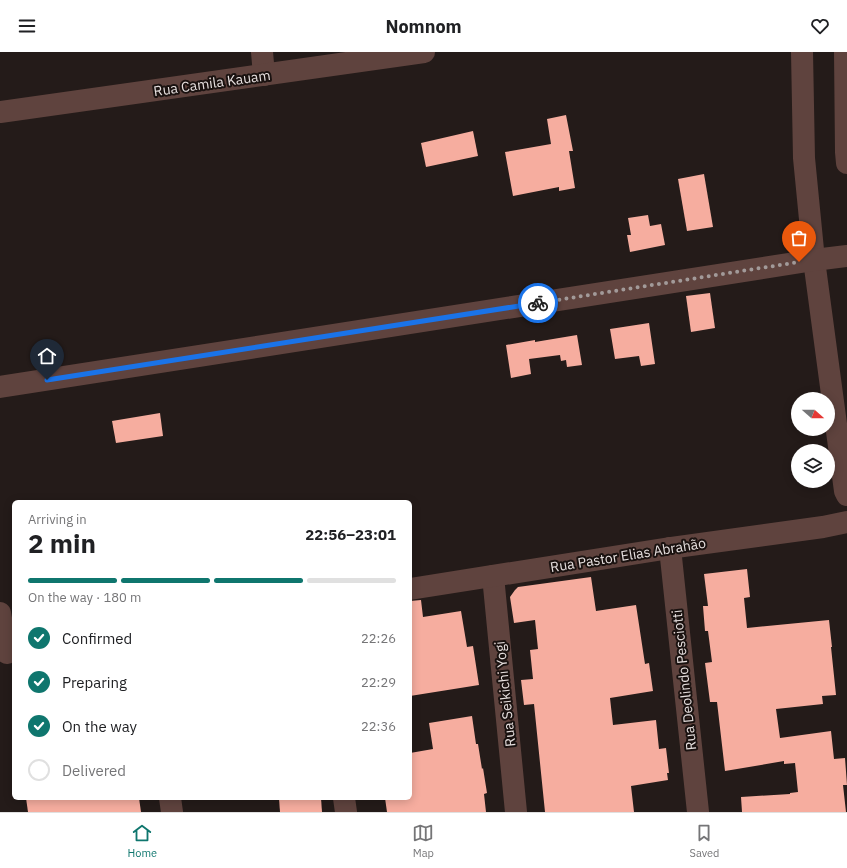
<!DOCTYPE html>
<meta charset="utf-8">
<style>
:root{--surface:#fff;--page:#f6f6f6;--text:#202124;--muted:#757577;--line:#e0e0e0;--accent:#0f766e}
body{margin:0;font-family:"IBM Plex Sans",sans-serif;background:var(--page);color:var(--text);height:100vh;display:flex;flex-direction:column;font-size:15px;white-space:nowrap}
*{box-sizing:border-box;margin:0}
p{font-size:13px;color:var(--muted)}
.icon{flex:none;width:22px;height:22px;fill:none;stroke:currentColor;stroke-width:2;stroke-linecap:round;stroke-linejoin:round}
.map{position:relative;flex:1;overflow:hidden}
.drawer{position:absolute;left:12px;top:448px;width:400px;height:300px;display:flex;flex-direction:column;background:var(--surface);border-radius:6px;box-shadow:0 2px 10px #0003}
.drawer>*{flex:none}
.needle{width:26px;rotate:111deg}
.controls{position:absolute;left:791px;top:340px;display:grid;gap:8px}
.controls a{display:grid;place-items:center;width:44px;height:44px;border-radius:50%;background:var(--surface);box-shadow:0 2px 10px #0003;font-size:20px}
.pin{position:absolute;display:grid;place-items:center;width:34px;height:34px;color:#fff;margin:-41px -17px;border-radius:50% 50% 50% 0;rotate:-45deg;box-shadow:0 0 4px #0007}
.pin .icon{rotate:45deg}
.courier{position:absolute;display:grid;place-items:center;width:40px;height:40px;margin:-20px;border:3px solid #1a73e8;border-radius:50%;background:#fff;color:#222;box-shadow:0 1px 5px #0007}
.head em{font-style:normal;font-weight:800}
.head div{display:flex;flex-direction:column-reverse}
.head{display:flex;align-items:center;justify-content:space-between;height:68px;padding:0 16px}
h1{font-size:26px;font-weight:800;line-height:30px}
.bar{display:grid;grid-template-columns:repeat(4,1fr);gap:6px 4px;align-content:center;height:48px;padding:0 16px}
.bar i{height:5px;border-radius:3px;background:var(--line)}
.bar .selected{background:var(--accent)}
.bar p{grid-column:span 4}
ol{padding:0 16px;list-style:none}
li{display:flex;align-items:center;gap:12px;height:44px}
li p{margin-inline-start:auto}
li .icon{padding:4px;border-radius:50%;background:var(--accent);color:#fff;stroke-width:4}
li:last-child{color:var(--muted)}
li i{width:22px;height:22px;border:2px solid var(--line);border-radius:50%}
header{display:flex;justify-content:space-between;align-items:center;height:52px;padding:0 16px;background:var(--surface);font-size:18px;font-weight:800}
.menu{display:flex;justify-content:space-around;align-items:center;height:56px;border-top:1px solid var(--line);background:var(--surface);font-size:11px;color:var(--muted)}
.menu a{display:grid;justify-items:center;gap:2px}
.menu .selected{color:var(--accent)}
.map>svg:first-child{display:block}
</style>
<header><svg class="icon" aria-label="menu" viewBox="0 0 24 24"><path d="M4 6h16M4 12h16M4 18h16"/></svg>Nomnom<svg class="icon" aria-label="heart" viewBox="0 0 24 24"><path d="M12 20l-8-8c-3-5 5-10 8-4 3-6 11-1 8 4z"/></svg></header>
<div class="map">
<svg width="847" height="760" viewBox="0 0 847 760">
<rect width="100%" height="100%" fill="#241b19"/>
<!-- building -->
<g fill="#f6ad9f">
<path d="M 566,63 L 573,99 L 569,99 L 575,136 L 559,139 L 559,135 L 513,144 L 505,100 L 551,92 L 547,67 Z"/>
<path d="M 473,79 L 478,104 L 426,115 L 421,91 Z"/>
<path d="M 704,122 L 713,175 L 687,179 L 678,127 Z"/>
<path d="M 648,163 L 650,174 L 661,172 L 665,193 L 630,200 L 627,183 L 631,183 L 628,166 Z"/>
<path d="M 710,241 L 715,276 L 691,280 L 686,244 Z"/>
<path d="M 649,271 L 655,312 L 641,314 L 639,304 L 615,307 L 610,277 Z"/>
<path d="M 577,283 L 582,313 L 567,315 L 566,308 L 561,309 L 560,303 L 529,307 L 531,322 L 511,326 L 506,293 L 535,288 L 535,290 Z"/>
<path d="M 160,361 L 163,384 L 116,391 L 112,369 Z"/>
<path d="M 747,517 L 750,545 L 744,546 L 747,576 L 829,568 L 832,595 L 831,595 L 836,643 L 822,644 L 823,652 L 776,657 L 780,686 L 831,679 L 834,707 L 845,706 L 847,733 L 843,733 L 846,760 L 742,760 L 741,745 L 790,742 L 790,741 L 798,740 L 795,711 L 784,712 L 784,709 L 725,719 L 717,650 L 710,650 L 705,611 L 712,610 L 708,579 L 705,579 L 703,554 L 708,554 L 704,522 Z"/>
<path d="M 591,525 L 596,559 L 636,553 L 645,612 L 649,611 L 653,639 L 610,646 L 613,673 L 656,668 L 659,697 L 666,696 L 669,721 L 667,721 L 668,728 L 631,734 L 634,760 L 545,760 L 534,652 L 524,653 L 521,628 L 533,627 L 530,598 L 538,597 L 535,568 L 514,571 L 510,545 L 515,538 L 518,535 Z"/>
<path d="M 421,548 L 423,565 L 461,559 L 467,595 L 473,594 L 479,633 L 410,644 L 410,549 Z"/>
<path d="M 472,664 L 476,692 L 478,692 L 482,717 L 483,716 L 487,741 L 484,742 L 486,760 L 387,760 L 385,746 L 410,746 L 410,701 L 433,697 L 429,671 Z"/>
<path d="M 26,746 L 139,746 L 141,760 L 28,760 Z"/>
<path d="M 279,746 L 321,746 L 322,760 L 280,760 Z"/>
</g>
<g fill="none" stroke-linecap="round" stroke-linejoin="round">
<!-- minor -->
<g stroke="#5f433e" stroke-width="22">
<path d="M 262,0 L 264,23"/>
<path d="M 802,0 L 804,106 L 814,208 L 845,439 L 847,443"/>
<path d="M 845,0 L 846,100 L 847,111"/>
<path d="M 0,60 L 424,0"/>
<path d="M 0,335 L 814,208 L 847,204"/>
<path d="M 670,496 L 698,760"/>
<path d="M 493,524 L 516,760"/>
<path d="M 410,537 L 670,496 L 823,475 L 847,470"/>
<path d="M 0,561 L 7,601"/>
<path d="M 170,746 L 172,760"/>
<path d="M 344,746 L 346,760"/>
</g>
</g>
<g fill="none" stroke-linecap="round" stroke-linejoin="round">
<!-- done -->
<path stroke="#a29a99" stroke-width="4" stroke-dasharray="0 7.2" d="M 538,251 L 799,210"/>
<!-- route -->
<path stroke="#1a73e8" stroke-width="5" d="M 47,328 L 538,251"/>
</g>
<g text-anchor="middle" stroke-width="4" stroke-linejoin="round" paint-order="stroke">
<!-- street labels -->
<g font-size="14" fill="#e6dfde" stroke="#1a1210">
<text transform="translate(212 31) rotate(-8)" y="5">Rua Camila Kauam</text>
<text transform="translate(628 503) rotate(-9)" y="5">Rua Pastor Elias Abrahão</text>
<text transform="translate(684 628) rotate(-96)" y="5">Rua Deolindo Pesciotti</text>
<text transform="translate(505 642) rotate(-96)" y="5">Rua Seikichi Yogi</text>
</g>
</g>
</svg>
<div class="controls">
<a><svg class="needle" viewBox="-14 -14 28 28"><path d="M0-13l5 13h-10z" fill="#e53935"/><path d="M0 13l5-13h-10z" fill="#757577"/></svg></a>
<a><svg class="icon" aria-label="layers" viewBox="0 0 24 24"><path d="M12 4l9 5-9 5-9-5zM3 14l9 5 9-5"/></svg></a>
</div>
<div class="pin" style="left:799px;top:210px;background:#ea580c"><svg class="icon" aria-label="bag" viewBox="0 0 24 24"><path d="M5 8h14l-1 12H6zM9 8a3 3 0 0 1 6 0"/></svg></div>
<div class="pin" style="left:47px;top:328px;background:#1f2937"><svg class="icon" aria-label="home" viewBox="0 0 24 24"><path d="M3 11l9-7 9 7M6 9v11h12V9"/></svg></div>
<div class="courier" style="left:538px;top:251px"><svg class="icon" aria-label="bike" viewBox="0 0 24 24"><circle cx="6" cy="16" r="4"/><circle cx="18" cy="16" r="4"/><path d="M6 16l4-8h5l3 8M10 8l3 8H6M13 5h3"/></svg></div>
<section class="drawer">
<div class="head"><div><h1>2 min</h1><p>Arriving in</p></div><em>22:56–23:01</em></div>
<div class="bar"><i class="selected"></i><i class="selected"></i><i class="selected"></i><i></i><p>On the way · 180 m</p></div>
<ol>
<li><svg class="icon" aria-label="check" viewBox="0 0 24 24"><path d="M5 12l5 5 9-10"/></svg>Confirmed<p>22:26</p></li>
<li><svg class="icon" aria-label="check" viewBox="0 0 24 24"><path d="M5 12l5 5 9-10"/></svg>Preparing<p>22:29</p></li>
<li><svg class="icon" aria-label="check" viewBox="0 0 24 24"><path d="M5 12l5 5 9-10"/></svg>On the way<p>22:36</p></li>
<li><i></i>Delivered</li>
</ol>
</section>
</div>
<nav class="menu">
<a class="selected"><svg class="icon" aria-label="home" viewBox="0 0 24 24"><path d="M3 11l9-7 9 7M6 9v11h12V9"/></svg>Home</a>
<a><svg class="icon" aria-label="map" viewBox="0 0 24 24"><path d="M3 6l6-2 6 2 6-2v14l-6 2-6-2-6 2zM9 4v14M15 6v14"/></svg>Map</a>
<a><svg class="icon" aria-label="saved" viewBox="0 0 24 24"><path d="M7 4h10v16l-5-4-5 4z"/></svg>Saved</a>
</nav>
